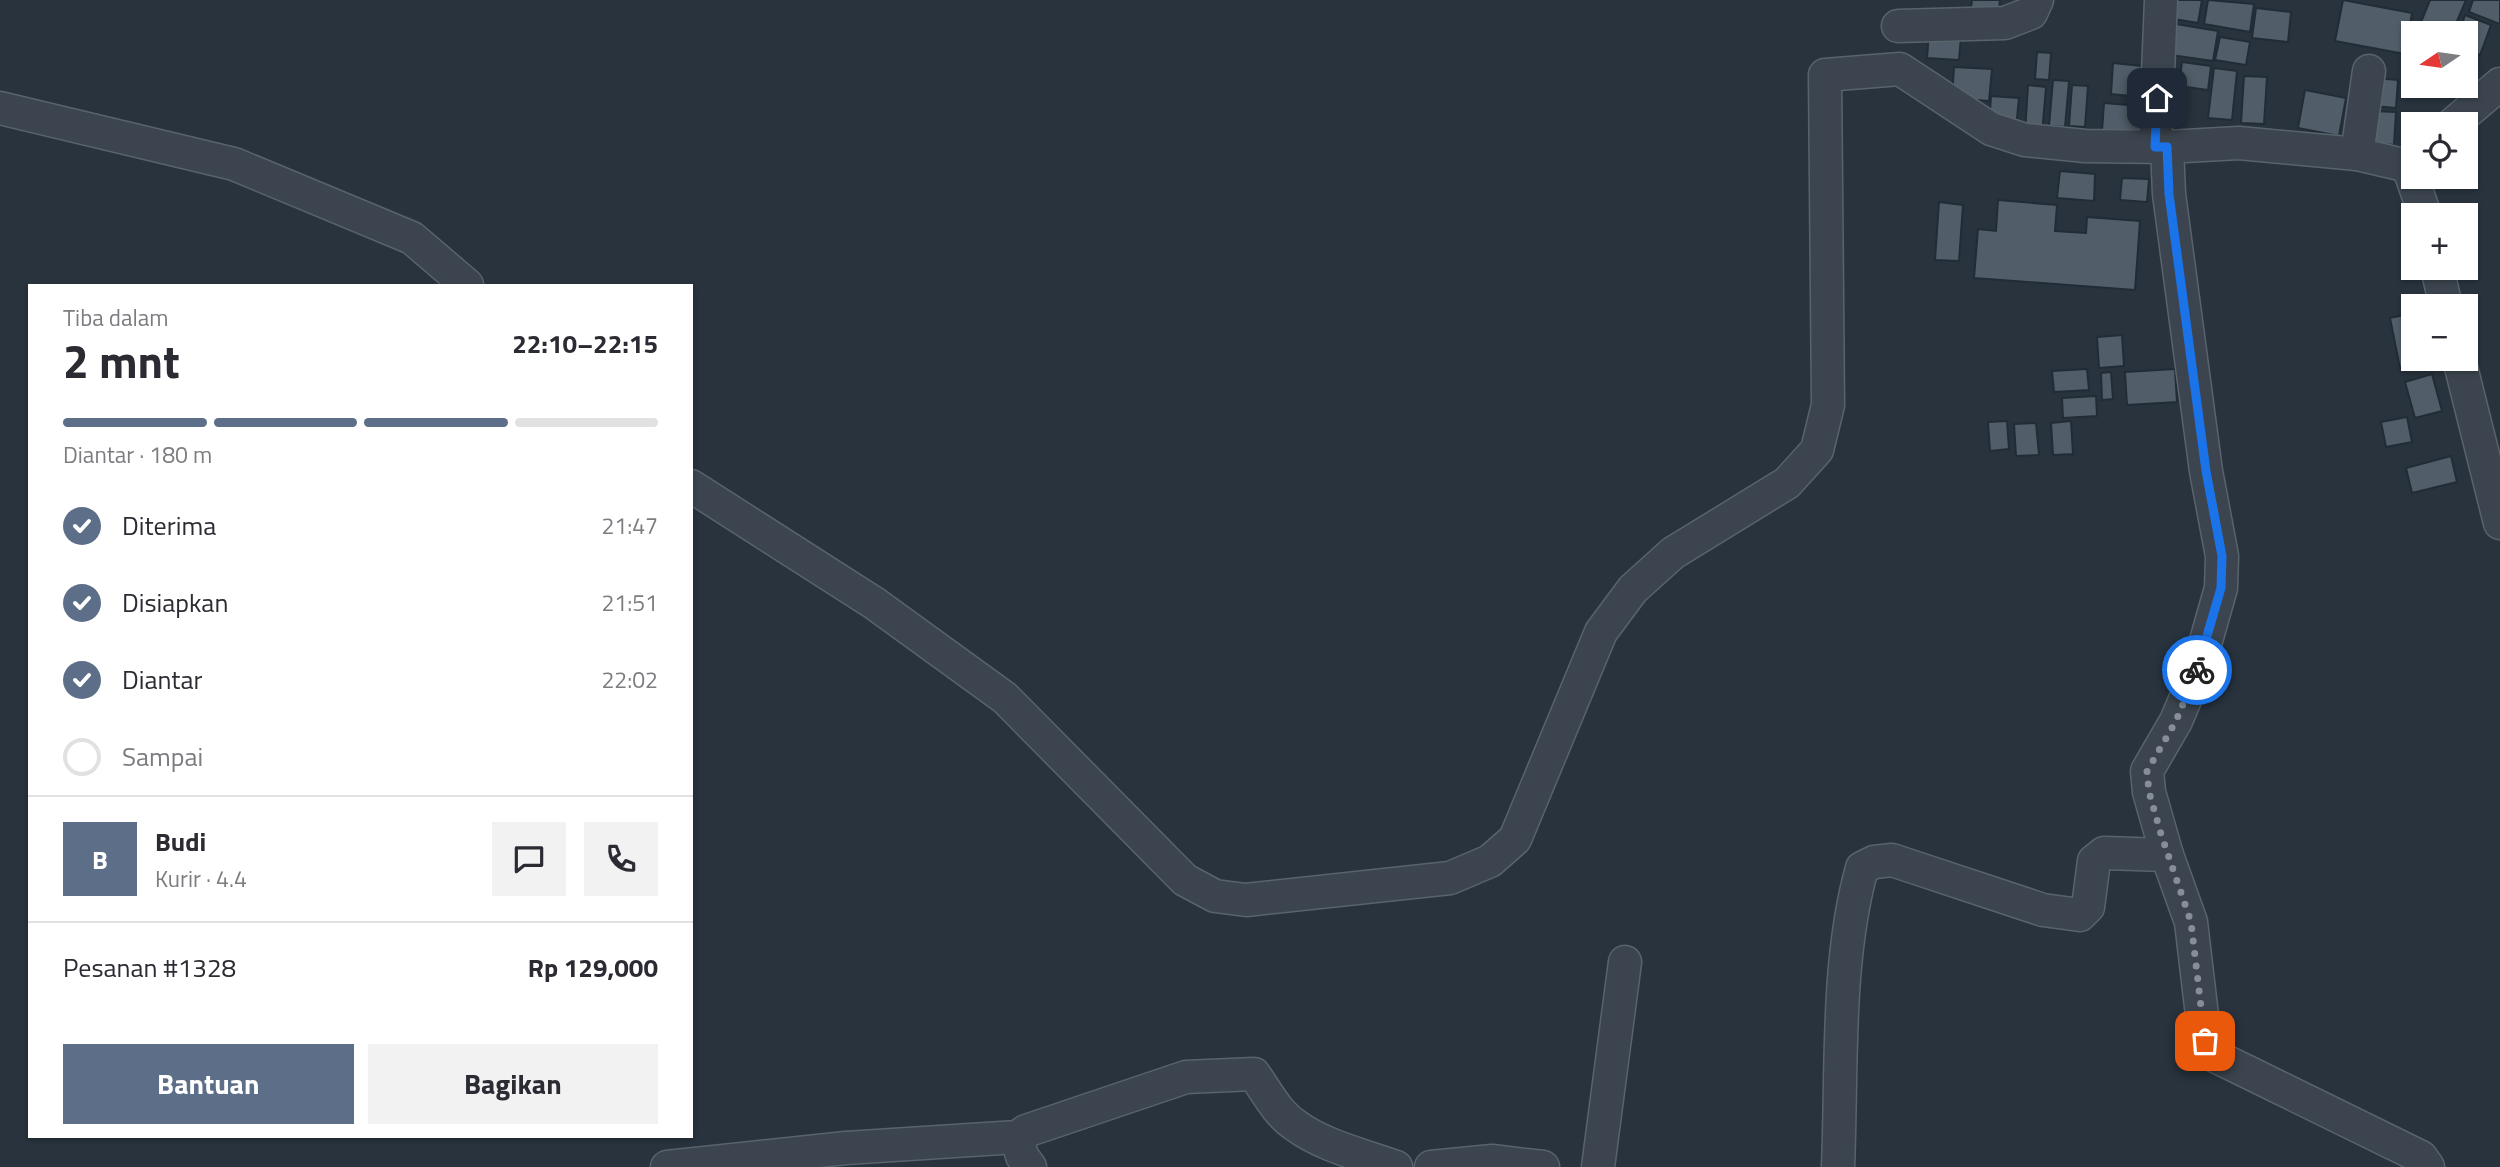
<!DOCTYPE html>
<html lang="id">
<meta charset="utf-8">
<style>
:root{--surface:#fff;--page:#f2f2f3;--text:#2b2b33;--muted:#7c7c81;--line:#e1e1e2;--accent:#5c6e88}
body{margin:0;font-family:"Titillium Web",sans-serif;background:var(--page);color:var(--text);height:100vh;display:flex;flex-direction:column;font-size:26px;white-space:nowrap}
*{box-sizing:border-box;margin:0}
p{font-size:23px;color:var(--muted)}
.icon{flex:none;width:38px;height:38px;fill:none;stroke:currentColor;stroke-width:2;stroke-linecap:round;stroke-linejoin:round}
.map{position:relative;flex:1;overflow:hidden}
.panel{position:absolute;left:28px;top:284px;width:665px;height:854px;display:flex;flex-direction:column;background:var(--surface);border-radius:0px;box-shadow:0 2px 5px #0004}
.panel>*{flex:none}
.needle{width:46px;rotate:257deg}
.tools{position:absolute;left:2401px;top:21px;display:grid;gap:14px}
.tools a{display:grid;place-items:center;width:77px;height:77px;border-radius:0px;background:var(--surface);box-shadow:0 2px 5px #0004;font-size:35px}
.pin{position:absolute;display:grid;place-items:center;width:60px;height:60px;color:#fff;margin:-30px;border-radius:14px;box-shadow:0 4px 10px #0006}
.courier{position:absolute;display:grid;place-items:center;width:70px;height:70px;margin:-35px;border:5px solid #1a73e8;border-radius:50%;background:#fff;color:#222;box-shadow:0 2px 9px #0007}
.overview em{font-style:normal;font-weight:700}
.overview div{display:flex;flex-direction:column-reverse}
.overview{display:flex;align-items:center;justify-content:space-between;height:119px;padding:0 35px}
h1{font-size:46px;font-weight:700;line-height:52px}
.bar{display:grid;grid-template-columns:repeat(4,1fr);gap:10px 7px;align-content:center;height:84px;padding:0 35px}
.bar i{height:9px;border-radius:5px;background:var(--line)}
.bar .on{background:var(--accent)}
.bar p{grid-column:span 4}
.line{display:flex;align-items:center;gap:18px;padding:0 35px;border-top:2px solid var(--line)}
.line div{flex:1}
.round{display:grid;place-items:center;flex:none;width:74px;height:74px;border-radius:0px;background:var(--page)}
ol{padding:0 35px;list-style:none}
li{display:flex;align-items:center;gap:21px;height:77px}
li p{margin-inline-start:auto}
li .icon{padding:7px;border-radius:50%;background:var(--accent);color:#fff;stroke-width:4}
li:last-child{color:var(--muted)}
li i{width:38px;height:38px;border:4px solid var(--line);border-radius:50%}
.action{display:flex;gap:14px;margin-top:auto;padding:14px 35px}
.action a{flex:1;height:80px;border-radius:0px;background:var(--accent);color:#fff;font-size:28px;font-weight:700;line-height:80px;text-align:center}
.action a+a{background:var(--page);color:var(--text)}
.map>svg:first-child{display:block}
</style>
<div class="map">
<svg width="2500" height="1167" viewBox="0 0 2500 1167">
<rect width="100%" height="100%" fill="#28333e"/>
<!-- building -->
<g fill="#515e69" stroke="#222c36" stroke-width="2">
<path d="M 1972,0 L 2000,0 L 1998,18 L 1970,16 Z"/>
<path d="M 2165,0 L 2202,0 L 2198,23 L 2162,17 Z"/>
<path d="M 2208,0 L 2254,4 L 2250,32 L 2204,24 Z"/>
<path d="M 2343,0 L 2412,13 L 2405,54 L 2335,41 Z"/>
<path d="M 2430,0 L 2466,0 L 2452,33 L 2434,33 L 2419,27 Z"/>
<path d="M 2473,0 L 2500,0 L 2500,24 L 2469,12 Z"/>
<path d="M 2256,8 L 2291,12 L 2288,42 L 2252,38 Z"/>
<path d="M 2465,15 L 2491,25 L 2480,55 L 2466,50 L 2466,33 L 2459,33 Z"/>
<path d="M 2176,24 L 2218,31 L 2213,61 L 2171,55 Z"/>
<path d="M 1929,33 L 1961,36 L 1959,60 L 1927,58 Z"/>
<path d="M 2220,37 L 2250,42 L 2246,65 L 2215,60 Z"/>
<path d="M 2037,52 L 2051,53 L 2049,80 L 2035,79 Z"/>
<path d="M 2182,62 L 2211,66 L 2208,90 L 2179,86 Z"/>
<path d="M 2113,63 L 2142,66 L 2140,97 L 2111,94 Z"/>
<path d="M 1954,67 L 1992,69 L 1989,101 L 1952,98 Z"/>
<path d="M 2214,68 L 2237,71 L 2232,120 L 2208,118 Z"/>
<path d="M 2244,76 L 2267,77 L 2264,124 L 2241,123 Z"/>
<path d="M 2375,78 L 2398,80 L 2396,108 L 2373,106 Z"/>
<path d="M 2053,80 L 2069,81 L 2065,127 L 2049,126 Z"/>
<path d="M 2028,85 L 2046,87 L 2042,134 L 2025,133 Z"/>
<path d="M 2072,85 L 2088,86 L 2085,127 L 2069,126 Z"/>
<path d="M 2305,90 L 2346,98 L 2339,136 L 2298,128 Z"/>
<path d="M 1991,96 L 2019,98 L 2016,128 L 1989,126 Z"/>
<path d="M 2104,103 L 2141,106 L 2139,134 L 2102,131 Z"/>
<path d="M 2373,111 L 2396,112 L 2394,145 L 2371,143 Z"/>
<path d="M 2060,171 L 2095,174 L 2094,201 L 2057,198 Z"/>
<path d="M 2122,178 L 2149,179 L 2147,202 L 2120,200 Z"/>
<path d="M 1998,200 L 2057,205 L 2055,231 L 2086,233 L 2087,217 L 2140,221 L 2135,290 L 1974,278 L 1978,229 L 1996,231 Z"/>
<path d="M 1939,202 L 1963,205 L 1959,261 L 1935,260 Z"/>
<path d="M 2413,313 L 2413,359 L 2432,361 L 2400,368 L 2390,318 Z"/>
<path d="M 2122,335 L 2124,366 L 2099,368 L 2097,337 Z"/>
<path d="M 2087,369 L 2089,390 L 2054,392 L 2052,371 Z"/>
<path d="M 2175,369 L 2177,402 L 2127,405 L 2125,372 Z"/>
<path d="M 2111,372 L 2113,399 L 2102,400 L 2101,373 Z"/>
<path d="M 2432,374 L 2442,411 L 2415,418 L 2405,382 Z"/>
<path d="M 2096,396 L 2097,416 L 2063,418 L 2062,398 Z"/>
<path d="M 2407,417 L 2412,442 L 2386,447 L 2381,422 Z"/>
<path d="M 2007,421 L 2009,449 L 1990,451 L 1988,422 Z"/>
<path d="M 2071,421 L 2073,454 L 2053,455 L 2051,423 Z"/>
<path d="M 2036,423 L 2039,455 L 2016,456 L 2014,424 Z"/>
<path d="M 2451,456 L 2457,482 L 2412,493 L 2406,468 Z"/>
</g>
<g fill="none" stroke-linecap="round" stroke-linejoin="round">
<!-- minor casing -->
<g stroke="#59636c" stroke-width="35">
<g id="minor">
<path d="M 1898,26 L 2005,23 L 2031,13 L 2037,0"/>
<path d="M 0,108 L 234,164 L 412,238 L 467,285"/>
<path d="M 2453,124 L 2500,84"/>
<path d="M 2155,147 L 2161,0"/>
<path d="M 2167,147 L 2169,194 L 2206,471 L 2222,556 L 2221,588 L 2198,669 L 2176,721 L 2147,771 L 2149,792 L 2167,855 L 2191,922 L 2205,1041 L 2215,1056 L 2421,1157 L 2428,1167"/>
<path d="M 2357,154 L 2369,71"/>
<path d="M 2408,166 L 2425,215"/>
<path d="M 2437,268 L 2446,306"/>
<path d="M 2459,359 L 2500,523"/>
<path d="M 691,486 L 874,603 L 1005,698 L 1185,880 L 1215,896 L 1246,900 L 1450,878 L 1490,861 L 1515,839 L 1601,632 L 1633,589 L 1673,553 L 1787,483 L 1817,450 L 1828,405 L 1825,75 L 1900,69 L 1991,129 L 2025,140 L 2085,146 L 2167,147 L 2239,143 L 2357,154 L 2408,166"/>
<path d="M 1017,1137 L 1022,1156 L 1030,1167"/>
<path d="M 667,1167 L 846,1148 L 1017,1137 L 1026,1131 L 1186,1077 L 1254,1074 C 1266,1091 1277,1113 1295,1125 C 1323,1146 1363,1155 1396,1167"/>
<path d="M 1431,1167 L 1492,1161 L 1543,1167"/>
<path d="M 1598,1167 L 1625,962"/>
<path d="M 1838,1167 C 1842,1071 1836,961 1862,868 L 1874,862 L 1892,860 L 2043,910 L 2080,915 L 2088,907 L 2094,861 L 2104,853 L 2167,855"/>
</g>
</g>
<!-- minor -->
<use href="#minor" stroke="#3c454f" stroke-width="32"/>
</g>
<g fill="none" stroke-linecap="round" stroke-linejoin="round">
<!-- done -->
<path stroke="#868f98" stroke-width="7" stroke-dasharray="0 12.6" d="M 2197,670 L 2176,721 L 2147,771 L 2149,792 L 2161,834 L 2191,922 L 2205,1041"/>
<!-- route -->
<path stroke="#1a73e8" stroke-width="9" d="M 2157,98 L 2155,147 L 2167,147 L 2169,194 L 2206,471 L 2222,556 L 2221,588 L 2197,670"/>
</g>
</svg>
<div class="tools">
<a><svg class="needle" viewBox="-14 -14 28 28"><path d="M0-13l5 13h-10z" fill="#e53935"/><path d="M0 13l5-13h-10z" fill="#7c7c81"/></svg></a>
<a><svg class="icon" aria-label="locate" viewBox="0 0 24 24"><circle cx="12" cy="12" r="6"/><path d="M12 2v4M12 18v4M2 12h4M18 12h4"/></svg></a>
<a>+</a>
<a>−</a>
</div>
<div class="pin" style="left:2205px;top:1041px;background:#ea580c"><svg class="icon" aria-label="bag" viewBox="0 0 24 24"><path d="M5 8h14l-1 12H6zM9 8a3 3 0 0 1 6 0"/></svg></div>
<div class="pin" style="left:2157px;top:98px;background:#1f2937"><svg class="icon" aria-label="home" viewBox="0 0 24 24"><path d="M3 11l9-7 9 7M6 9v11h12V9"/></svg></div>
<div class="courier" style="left:2197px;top:670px"><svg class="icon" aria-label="bike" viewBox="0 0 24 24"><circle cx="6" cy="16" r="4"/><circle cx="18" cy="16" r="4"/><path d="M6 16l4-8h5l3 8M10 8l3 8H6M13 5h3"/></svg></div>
<section class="panel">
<div class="overview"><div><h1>2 mnt</h1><p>Tiba dalam</p></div><em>22:10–22:15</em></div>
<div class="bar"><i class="on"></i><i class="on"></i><i class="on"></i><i></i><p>Diantar · 180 m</p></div>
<ol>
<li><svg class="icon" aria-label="check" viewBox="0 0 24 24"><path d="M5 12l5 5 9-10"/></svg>Diterima<p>21:47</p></li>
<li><svg class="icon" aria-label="check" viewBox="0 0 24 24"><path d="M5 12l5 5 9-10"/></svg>Disiapkan<p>21:51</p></li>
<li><svg class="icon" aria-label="check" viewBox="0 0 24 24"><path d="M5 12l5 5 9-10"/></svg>Diantar<p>22:02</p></li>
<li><i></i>Sampai</li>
</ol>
<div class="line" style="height:126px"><b class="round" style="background:var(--accent);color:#fff">B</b><div><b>Budi</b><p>Kurir · 4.4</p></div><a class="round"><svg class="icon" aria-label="chat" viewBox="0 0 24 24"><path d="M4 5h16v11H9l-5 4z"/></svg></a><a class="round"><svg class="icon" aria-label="phone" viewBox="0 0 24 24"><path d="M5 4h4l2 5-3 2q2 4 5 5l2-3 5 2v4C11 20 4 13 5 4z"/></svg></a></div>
<div class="line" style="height:91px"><div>Pesanan #1328</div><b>Rp 129,000</b></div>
<div class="action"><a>Bantuan</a><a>Bagikan</a></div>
</section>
</div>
